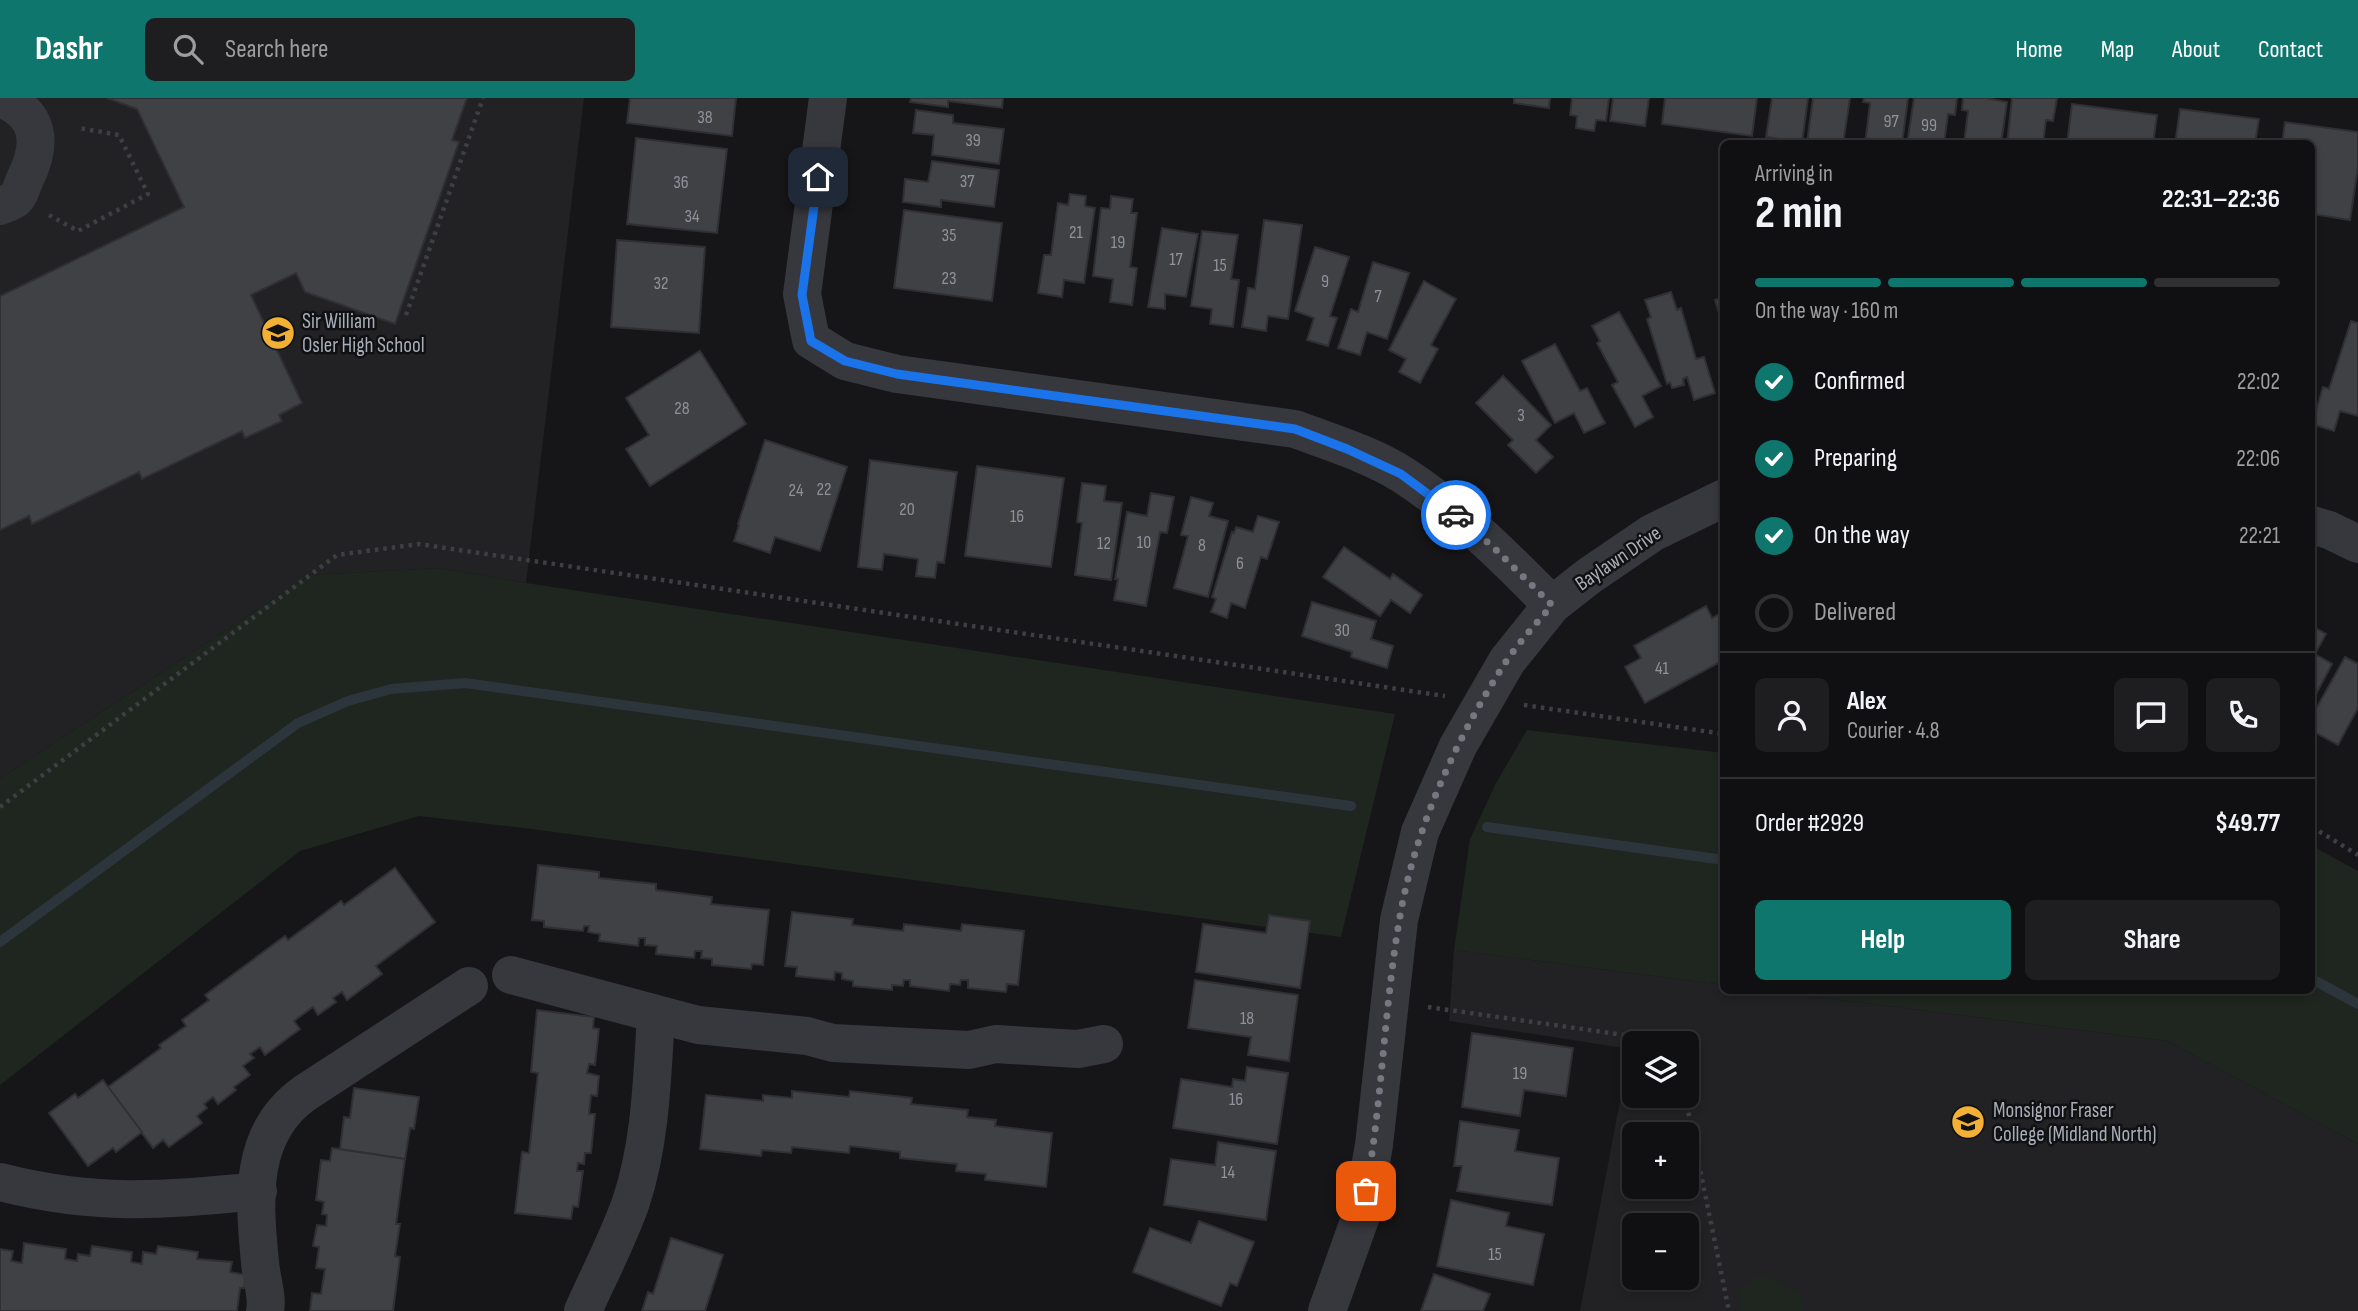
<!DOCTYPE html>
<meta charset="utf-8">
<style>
:root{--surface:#101012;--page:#1e1e20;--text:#f1f3f6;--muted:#9c9d9f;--line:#303032;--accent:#0f766e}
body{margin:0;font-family:"Sofia Sans Condensed",sans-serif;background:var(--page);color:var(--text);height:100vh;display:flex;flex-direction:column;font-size:26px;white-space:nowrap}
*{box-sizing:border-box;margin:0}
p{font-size:23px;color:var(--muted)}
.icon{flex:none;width:38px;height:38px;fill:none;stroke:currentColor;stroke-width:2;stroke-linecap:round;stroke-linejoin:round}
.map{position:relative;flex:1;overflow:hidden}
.panel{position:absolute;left:1720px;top:42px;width:595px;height:854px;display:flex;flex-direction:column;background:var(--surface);border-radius:10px;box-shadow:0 4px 10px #0003,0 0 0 2px var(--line)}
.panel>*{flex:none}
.tools{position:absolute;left:1622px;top:933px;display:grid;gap:14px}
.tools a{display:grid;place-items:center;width:77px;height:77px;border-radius:10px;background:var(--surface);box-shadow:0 4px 10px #0003,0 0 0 2px var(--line);font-size:35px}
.pin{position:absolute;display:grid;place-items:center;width:60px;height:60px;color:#fff;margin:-30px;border-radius:14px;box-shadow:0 4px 10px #0006}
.courier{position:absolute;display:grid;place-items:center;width:70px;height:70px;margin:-35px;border:5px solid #1a73e8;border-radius:50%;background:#fff;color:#222;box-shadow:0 2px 9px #0007}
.headline em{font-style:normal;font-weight:700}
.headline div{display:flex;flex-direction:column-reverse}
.headline{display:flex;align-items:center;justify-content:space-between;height:119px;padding:0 35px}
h1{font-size:46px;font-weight:700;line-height:52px}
.bar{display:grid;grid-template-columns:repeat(4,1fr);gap:10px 7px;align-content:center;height:84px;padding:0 35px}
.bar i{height:9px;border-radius:5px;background:var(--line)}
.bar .current{background:var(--accent)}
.bar p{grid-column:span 4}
.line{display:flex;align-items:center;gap:18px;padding:0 35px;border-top:2px solid var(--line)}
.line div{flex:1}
.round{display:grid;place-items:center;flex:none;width:74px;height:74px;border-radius:10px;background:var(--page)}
ol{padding:0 35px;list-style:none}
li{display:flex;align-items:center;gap:21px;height:77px}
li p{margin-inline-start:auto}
li .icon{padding:7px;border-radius:50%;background:var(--accent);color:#fff;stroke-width:4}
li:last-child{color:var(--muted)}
li i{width:38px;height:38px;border:4px solid var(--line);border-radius:50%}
.action{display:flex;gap:14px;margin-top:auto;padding:14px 35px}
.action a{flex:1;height:80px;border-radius:10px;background:var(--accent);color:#fff;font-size:28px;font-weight:700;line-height:80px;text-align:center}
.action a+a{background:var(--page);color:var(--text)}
header{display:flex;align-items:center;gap:42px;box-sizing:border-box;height:98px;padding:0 35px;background:var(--accent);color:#fff}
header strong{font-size:33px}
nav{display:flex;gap:38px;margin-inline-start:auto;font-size:24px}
.search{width:490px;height:63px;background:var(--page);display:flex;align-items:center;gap:18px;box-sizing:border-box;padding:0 24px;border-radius:10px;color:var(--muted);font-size:26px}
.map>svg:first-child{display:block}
</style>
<header>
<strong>Dashr</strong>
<div class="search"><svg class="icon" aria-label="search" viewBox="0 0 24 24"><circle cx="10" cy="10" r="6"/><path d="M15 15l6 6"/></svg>Search here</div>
<nav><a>Home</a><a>Map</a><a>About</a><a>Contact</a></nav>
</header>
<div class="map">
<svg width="2358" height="1213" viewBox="0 0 2358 1213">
<rect width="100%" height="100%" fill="#161618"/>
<!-- built -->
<g fill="#222225" fill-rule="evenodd">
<path d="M 0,0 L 584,0 L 526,485 L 440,470 L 310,477 L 0,681 Z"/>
<path d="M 1454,852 L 1724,887 L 1724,892 L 1770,893 L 2168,943 L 2358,1046 L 2358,1213 L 1580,1213 L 1630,951 L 1449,923 ZM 1634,945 L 1687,945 L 1687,998 L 1634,998 ZM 1634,1036 L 1687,1036 L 1687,1088 L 1634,1088 ZM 1634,1127 L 1687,1127 L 1687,1180 L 1634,1180 Z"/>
</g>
<!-- green -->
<g fill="#1e261f">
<path d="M 440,470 L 526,485 L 1395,616 L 1341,839 L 524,730 L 419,718 L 300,753 L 0,987 L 0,681 L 310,477 Z"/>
<path d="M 1527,632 L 1724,655 L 1724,887 L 1454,852 L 1470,741 L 1496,685 Z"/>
<path d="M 2312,748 L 2358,773 L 2358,1046 L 2168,943 L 1770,893 L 2312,892 Z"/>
<path d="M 1759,1176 L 1800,1195 L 1804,1213 L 1742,1213 L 1738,1194 Z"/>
</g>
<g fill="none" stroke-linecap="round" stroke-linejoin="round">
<!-- stream -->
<g stroke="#2c353c" stroke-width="10">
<path d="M 1487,729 L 1724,762"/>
<path d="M 0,844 L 298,625 L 348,603 L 391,591 L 465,585 L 1351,708"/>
<path d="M 2312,881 L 2358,906"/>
</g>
</g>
<!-- building -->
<g fill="#404145" stroke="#303034" stroke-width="2">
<path d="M 107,0 L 467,0 L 452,42 L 459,44 L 395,226 L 305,194 L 296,175 L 251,197 L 302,305 L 279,317 L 282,323 L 245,340 L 242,333 L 142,381 L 139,374 L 32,426 L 29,418 L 0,432 L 0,198 L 184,109 L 137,11 Z"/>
<path d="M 630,0 L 736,0 L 732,38 L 627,25 Z"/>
<path d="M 911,0 L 1003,0 L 1002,10 L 948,3 L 948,9 L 910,4 Z"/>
<path d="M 1514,0 L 1550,0 L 1549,10 L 1514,5 Z"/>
<path d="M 1572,0 L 1609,0 L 1606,23 L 1596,22 L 1594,33 L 1576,30 L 1577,18 L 1570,17 Z"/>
<path d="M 1613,0 L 1649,0 L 1645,28 L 1610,23 Z"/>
<path d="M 1665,0 L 1757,0 L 1752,38 L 1662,26 Z"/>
<path d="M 1772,0 L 1808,0 L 1802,44 L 1766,39 Z"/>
<path d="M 1813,0 L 1850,0 L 1843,46 L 1807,45 Z"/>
<path d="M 1864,0 L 1908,0 L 1902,46 L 1865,46 L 1870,5 L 1863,4 Z"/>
<path d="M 1914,0 L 1957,0 L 1955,17 L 1948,16 L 1944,46 L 1907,46 Z"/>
<path d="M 1963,0 L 1986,0 L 2007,4 L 2001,46 L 1964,46 L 1968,13 L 1962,12 Z"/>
<path d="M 2012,0 L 2057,0 L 2053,23 L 2046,22 L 2043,46 L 2007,46 Z"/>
<path d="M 2072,6 L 2157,17 L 2153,46 L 2067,46 Z"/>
<path d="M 2180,11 L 2259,21 L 2255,46 L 2175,46 Z"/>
<path d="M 916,12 L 953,17 L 953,25 L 1004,31 L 999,66 L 932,57 L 934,37 L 913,35 Z"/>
<path d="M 2285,24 L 2358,34 L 2358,69 L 2350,122 L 2312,116 L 2312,46 L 2282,46 Z"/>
<path d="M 636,40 L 727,51 L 717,135 L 627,126 Z"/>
<path d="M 932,63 L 999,72 L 994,109 L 941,102 L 941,109 L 903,104 L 905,81 L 928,84 Z"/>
<path d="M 1070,96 L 1086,98 L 1085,108 L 1095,110 L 1084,185 L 1064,182 L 1062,199 L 1038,195 L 1044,157 L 1051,157 L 1058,105 L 1068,107 Z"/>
<path d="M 1111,98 L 1133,101 L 1131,115 L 1137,115 L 1130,169 L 1137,170 L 1132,207 L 1110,204 L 1113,181 L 1093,178 L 1101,110 L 1110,111 Z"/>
<path d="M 904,112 L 1002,125 L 992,203 L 894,190 Z"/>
<path d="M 1264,122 L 1302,127 L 1288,221 L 1268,218 L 1266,233 L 1242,229 L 1248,190 L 1255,191 Z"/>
<path d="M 1162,130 L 1198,136 L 1186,199 L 1165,196 L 1165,211 L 1148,209 Z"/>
<path d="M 1202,133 L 1238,137 L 1231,181 L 1239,182 L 1233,229 L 1210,226 L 1212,211 L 1191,208 Z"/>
<path d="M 617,142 L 705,149 L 699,235 L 611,229 Z"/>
<path d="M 1315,149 L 1349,159 L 1330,218 L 1337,220 L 1328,248 L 1307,242 L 1314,220 L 1295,213 Z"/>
<path d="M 1373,164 L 1409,175 L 1387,241 L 1367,234 L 1360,257 L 1338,250 L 1351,211 L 1358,214 Z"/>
<path d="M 1424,183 L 1456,201 L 1431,247 L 1438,251 L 1420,285 L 1399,274 L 1406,261 L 1389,252 Z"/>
<path d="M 1671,194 L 1677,212 L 1681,210 L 1696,261 L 1704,259 L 1715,295 L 1694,302 L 1687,279 L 1683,281 L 1684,287 L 1672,290 L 1670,284 L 1667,286 L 1647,221 L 1651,219 L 1645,202 Z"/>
<path d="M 1724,199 L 1724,232 L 1715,202 Z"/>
<path d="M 1619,214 L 1661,288 L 1642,298 L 1653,319 L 1635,329 L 1612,287 L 1618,284 L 1597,245 L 1600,243 L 1592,228 Z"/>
<path d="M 2351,223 L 2358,225 L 2358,318 L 2340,313 L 2334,333 L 2312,326 L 2323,289 L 2329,291 Z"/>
<path d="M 1555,246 L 1580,293 L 1587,290 L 1605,325 L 1584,335 L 1574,315 L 1555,325 L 1522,263 Z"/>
<path d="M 700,253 L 746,326 L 650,388 L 626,351 L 649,337 L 626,300 Z"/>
<path d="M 1503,278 L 1551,327 L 1536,342 L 1553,359 L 1536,375 L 1508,347 L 1513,342 L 1476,305 Z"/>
<path d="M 765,342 L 847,369 L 820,453 L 775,439 L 770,455 L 734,443 L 739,427 L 738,426 Z"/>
<path d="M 870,362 L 957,374 L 944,465 L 937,464 L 935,480 L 916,478 L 918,461 L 884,456 L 882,472 L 858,469 Z"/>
<path d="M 977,368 L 1064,380 L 1051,469 L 965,458 Z"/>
<path d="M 1082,385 L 1106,388 L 1104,403 L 1122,405 L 1111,482 L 1075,477 L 1082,425 L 1077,424 Z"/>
<path d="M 1151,395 L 1174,399 L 1167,435 L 1160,434 L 1146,508 L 1114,502 L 1118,481 L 1115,481 L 1127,414 L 1147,418 Z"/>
<path d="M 1191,399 L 1213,405 L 1209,418 L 1228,423 L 1208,499 L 1174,490 L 1188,438 L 1181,437 Z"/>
<path d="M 1258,418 L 1279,424 L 1267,461 L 1261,459 L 1245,510 L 1231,505 L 1227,520 L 1211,514 L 1216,501 L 1212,499 L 1232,434 L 1234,435 L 1236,429 L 1253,434 Z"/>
<path d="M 1344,449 L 1390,481 L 1393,476 L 1422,497 L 1410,515 L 1391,502 L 1380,518 L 1323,479 Z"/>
<path d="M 1312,504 L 1376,523 L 1371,541 L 1393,548 L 1387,570 L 1351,559 L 1352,554 L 1302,538 Z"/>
<path d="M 1706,508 L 1712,520 L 1724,513 L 1724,562 L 1645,605 L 1625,569 L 1641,560 L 1634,548 Z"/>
<path d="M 2312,528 L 2326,536 L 2315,556 L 2332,566 L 2312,604 Z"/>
<path d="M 2345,559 L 2358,566 L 2358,610 L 2338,647 L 2312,633 L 2312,618 Z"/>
<path d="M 538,767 L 599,774 L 599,780 L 656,786 L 656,792 L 712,799 L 711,806 L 769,812 L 763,867 L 752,866 L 751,871 L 712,867 L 712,861 L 701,860 L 702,853 L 695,853 L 694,860 L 656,856 L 657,848 L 645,847 L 645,840 L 639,840 L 638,848 L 599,843 L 600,836 L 588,834 L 589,828 L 584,828 L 583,833 L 544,829 L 544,823 L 532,822 Z"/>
<path d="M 395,770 L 435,824 L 376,868 L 382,876 L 347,902 L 342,894 L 333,900 L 336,904 L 318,917 L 313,909 L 294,923 L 300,931 L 265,957 L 260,949 L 250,956 L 254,960 L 243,968 L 250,977 L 234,989 L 236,992 L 218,1006 L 213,999 L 204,1006 L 207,1010 L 197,1018 L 202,1025 L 169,1049 L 163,1042 L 153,1050 L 108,989 L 161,950 L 159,947 L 186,928 L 182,922 L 209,902 L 205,897 L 285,838 L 288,842 L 341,803 L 344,807 Z"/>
<path d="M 792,814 L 853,821 L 852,827 L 903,833 L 904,826 L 961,833 L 962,826 L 1024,833 L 1018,887 L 1007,886 L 1006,894 L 968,890 L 968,882 L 961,882 L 960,887 L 950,886 L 949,893 L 910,888 L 910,882 L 904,882 L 903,888 L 892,887 L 892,892 L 853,888 L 853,883 L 842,881 L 842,875 L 835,874 L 834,882 L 796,878 L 797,869 L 785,868 Z"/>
<path d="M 1269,817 L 1310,823 L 1300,890 L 1196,874 L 1203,826 L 1266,835 Z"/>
<path d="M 1195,882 L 1298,897 L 1289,963 L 1248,957 L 1251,939 L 1188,930 Z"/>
<path d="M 537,912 L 594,919 L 593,930 L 599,931 L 595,967 L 589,966 L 587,975 L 599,978 L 597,998 L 591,997 L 589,1016 L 595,1016 L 591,1055 L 585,1055 L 584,1066 L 578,1065 L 577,1073 L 583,1073 L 578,1109 L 573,1108 L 571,1121 L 515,1115 L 522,1054 L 529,1055 L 538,975 L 531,974 Z"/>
<path d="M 1472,935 L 1573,950 L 1566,998 L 1524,992 L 1520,1018 L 1462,1009 Z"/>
<path d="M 1247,969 L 1288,975 L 1277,1046 L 1173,1030 L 1181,981 L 1232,989 L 1233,981 L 1245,983 Z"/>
<path d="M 103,982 L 142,1034 L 116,1054 L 113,1050 L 88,1068 L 49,1015 L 75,996 L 78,1000 Z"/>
<path d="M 354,990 L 419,999 L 414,1031 L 410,1030 L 405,1061 L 340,1051 L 344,1019 L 350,1020 Z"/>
<path d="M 792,993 L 849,999 L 850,993 L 912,1000 L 911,1006 L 968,1012 L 967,1019 L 996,1022 L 995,1028 L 1052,1035 L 1046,1089 L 985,1082 L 986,1076 L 956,1073 L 957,1066 L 900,1060 L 900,1054 L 850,1048 L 849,1055 L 792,1049 L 791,1055 L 762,1052 L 761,1058 L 700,1051 L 706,997 L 763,1003 L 763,997 L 792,1000 Z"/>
<path d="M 1460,1023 L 1519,1032 L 1515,1053 L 1559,1060 L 1552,1107 L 1457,1093 L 1462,1068 L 1454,1068 Z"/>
<path d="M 1218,1044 L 1276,1053 L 1266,1122 L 1164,1107 L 1171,1061 L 1215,1067 Z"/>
<path d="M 332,1050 L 405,1061 L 396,1126 L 400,1126 L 395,1158 L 400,1159 L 393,1213 L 310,1213 L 312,1195 L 321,1196 L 325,1171 L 316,1170 L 319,1149 L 313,1148 L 317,1127 L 326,1128 L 327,1117 L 322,1116 L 324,1104 L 316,1102 L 321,1062 L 330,1063 Z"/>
<path d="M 1451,1102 L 1509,1115 L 1506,1128 L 1544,1136 L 1533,1187 L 1437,1168 Z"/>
<path d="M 1199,1123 L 1254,1144 L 1237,1188 L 1230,1185 L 1221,1208 L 1133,1174 L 1150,1130 L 1191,1145 Z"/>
<path d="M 671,1140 L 723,1157 L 705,1213 L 642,1213 L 648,1194 L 653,1196 Z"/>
<path d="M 24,1145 L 66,1151 L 65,1161 L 77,1163 L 78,1156 L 90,1158 L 92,1148 L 132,1154 L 131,1164 L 142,1166 L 143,1154 L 156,1156 L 158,1148 L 198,1154 L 197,1161 L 232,1164 L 230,1174 L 246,1177 L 244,1190 L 240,1190 L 237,1213 L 0,1213 L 0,1151 L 13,1153 L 11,1163 L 22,1165 Z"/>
<path d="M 1434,1176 L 1490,1196 L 1483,1213 L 1421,1213 Z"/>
</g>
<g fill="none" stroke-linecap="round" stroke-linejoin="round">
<!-- path -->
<g stroke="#3d3f44" stroke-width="4.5" stroke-dasharray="3.5 5" stroke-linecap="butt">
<path d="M 49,117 L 78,133 L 148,96 L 119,37 L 79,30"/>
<path d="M 406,217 L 483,0"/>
<path d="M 1524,607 L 1724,636"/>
<path d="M 0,709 L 337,457 L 419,446 L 1445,598"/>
<path d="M 2312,729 L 2358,757"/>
<path d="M 1428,909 L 1631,938 L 1638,945"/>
<path d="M 1685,998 L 1729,1213"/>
</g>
<!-- minor -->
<g stroke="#37383d" stroke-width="38">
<path d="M 0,0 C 40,15 43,45 25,81 C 22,87 20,97 15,101 C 12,104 4,106 0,108"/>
<path d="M 828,0 L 802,196 L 811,242 L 845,263 L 897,276 L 1295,331 C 1330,344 1372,357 1403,377 C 1459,413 1506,460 1552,507"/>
<path d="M 2312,427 L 2329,432 L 2358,446"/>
<path d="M 511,877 L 698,927 L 807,938 L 833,945 L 969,952 L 996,946 L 1078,951 L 1104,946"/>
<path d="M 0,1084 C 92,1108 165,1103 258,1093"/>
<path d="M 265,1213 C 268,1198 261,1180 260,1164 C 254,1102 248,1035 305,995 L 469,888"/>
<path d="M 583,1213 C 599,1177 618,1141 631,1104 C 651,1043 652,980 656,917"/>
<path d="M 1327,1213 L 1362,1115 L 1374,1047 L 1399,822 L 1420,734 L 1458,648 L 1507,563 L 1552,507 L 1589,478 L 1652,435 L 1724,400"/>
</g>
</g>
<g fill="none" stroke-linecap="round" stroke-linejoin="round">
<!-- done -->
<path stroke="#757880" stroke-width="7" stroke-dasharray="0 12.6" d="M 1366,1093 C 1382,1004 1384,913 1399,824 C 1414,732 1455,643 1505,565 C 1519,544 1536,526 1552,507 L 1493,449 L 1456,417"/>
<!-- route -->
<path stroke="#1a73e8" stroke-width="9" d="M 818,79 L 802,197 L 811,243 L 845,263 L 897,276 L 1295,331 L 1347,351 L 1401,376 L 1456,417"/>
</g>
<!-- icons -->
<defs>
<g id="school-disc" transform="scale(1.75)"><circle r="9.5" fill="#f2b134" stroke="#111113"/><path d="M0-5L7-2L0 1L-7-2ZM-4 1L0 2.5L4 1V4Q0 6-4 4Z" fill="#111"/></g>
</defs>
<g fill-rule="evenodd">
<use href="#school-disc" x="278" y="235"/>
<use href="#school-disc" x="1968" y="1024"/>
</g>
<g text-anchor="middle" stroke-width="5" stroke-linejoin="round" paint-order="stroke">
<!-- number labels -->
<g font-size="18" fill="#8e929b">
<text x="705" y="25">38</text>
<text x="1891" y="29">97</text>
<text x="1929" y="33">99</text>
<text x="973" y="48">39</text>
<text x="967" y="89">37</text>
<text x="681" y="90">36</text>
<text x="692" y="124">34</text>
<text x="1076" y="140">21</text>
<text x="949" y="143">35</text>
<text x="1118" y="150">19</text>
<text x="1176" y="167">17</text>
<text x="1220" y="173">15</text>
<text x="949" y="186">23</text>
<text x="1325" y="189">9</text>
<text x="661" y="191">32</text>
<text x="1378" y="204">7</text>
<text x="682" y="316">28</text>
<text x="1521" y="323">3</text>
<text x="824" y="397">22</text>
<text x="796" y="398">24</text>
<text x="907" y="417">20</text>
<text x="1017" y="424">16</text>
<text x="1144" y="450">10</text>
<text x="1104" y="451">12</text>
<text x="1202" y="453">8</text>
<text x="1240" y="471">6</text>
<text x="1342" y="538">30</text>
<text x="1662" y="576">41</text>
<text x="1247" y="926">18</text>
<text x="1520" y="981">19</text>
<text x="1236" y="1007">16</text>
<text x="1228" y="1080">14</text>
<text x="1495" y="1162">15</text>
</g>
<!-- poi labels -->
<g font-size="21" fill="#a8adb8" stroke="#111113" text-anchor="start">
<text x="302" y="230">Sir William<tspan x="302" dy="24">Osler High School</tspan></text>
<text x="1993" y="1019">Monsignor Fraser<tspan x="1993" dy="24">College (Midland North)</tspan></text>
</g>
<!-- street labels -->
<g font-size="21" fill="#a8adb8" stroke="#111113">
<text transform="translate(1618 460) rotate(-34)" y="7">Baylawn Drive</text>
</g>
</g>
</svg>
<div class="tools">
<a><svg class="icon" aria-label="layers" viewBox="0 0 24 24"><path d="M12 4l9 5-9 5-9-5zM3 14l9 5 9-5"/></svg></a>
<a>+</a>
<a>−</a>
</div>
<div class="pin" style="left:1366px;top:1093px;background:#ea580c"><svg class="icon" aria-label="bag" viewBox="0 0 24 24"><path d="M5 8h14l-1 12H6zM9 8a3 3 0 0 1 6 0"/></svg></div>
<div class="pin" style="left:818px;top:79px;background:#1f2937"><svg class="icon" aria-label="home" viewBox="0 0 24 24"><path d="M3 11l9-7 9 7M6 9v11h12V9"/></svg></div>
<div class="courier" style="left:1456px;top:417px"><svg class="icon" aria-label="car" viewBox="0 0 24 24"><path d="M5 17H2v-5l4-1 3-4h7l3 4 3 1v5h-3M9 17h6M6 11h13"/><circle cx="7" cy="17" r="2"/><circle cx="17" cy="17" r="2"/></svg></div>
<section class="panel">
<div class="headline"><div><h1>2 min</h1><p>Arriving in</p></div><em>22:31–22:36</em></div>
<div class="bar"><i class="current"></i><i class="current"></i><i class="current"></i><i></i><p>On the way · 160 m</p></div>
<ol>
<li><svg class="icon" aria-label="check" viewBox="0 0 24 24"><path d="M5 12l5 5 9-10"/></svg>Confirmed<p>22:02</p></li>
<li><svg class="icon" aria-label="check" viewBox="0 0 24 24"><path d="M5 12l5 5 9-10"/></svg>Preparing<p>22:06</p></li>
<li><svg class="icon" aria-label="check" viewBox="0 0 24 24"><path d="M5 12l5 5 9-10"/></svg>On the way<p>22:21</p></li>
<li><i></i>Delivered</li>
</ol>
<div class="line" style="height:126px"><a class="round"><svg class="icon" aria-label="person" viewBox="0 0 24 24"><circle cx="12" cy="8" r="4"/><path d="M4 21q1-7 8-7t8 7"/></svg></a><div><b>Alex</b><p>Courier · 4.8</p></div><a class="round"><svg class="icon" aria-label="chat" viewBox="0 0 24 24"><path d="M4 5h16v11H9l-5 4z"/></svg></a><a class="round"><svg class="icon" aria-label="phone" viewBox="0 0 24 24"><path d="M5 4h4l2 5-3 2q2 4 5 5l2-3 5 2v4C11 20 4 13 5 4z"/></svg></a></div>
<div class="line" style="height:91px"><div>Order #2929</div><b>$49.77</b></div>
<div class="action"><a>Help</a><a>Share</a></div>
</section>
</div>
